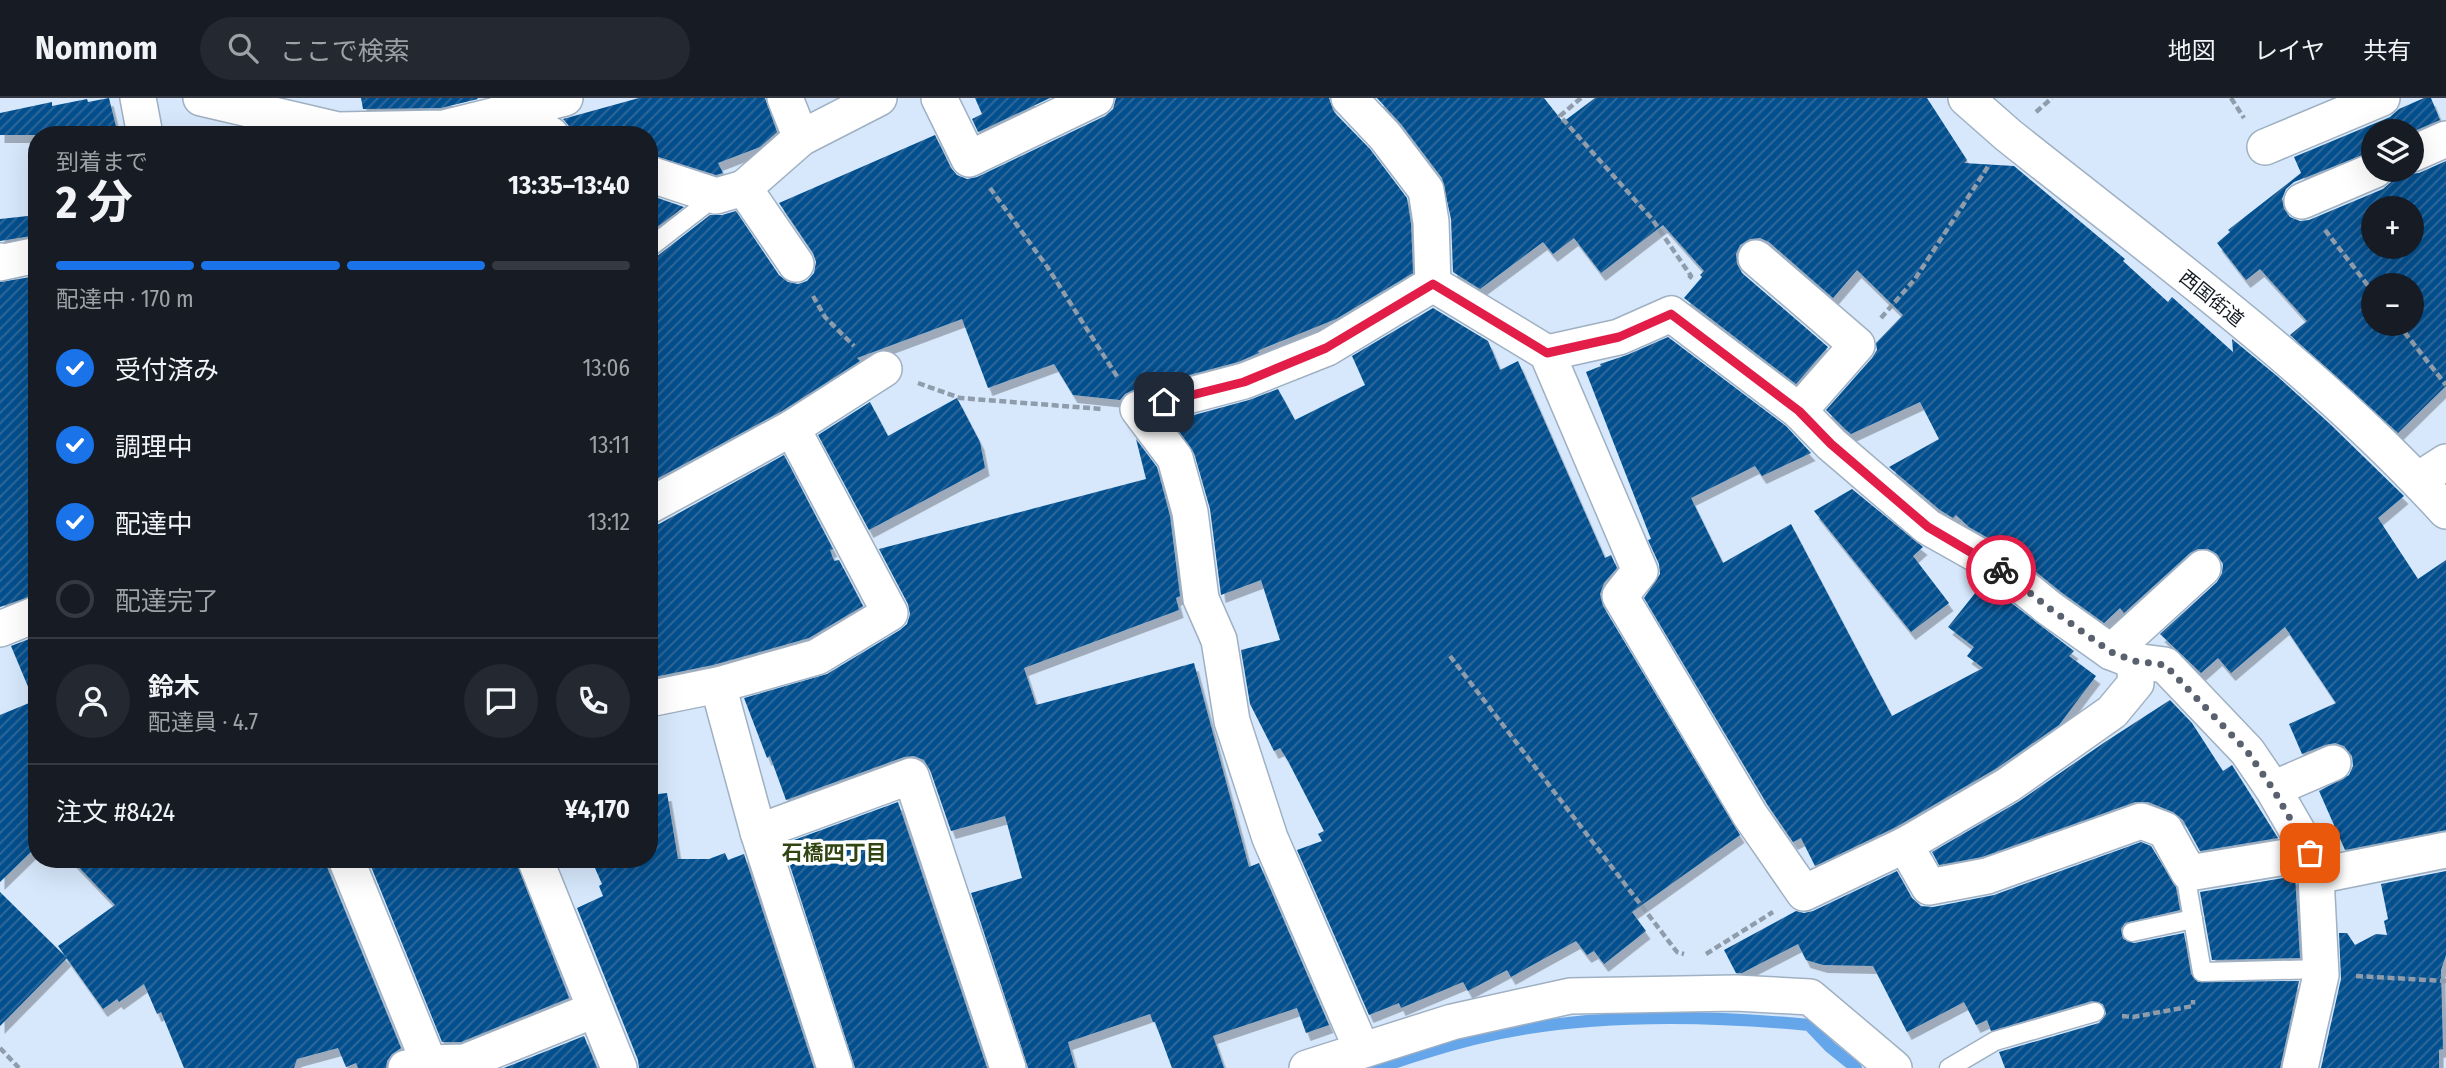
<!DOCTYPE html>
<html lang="ja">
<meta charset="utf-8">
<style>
:root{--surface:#171b24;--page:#242831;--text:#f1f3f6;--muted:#9ea1a6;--line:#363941;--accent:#1a73e8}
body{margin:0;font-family:"Fira Sans Condensed","Noto Sans JP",sans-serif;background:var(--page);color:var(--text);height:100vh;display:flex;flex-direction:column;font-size:26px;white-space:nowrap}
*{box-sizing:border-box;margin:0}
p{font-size:23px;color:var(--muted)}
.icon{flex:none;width:38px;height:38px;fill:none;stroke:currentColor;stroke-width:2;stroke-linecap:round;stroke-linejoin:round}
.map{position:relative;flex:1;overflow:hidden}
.side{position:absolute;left:28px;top:28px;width:630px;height:742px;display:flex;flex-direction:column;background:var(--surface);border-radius:28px;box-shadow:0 7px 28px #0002}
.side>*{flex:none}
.tools{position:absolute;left:2361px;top:21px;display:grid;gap:14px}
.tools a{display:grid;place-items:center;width:63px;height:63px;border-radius:50%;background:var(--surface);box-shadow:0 7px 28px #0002;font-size:35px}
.pin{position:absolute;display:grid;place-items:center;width:60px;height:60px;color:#fff;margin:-30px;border-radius:14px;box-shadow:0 4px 10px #0006}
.courier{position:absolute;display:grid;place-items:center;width:70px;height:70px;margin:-35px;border:5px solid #e11d48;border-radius:50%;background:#fff;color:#222;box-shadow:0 2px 9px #0007}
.summary em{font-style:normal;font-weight:700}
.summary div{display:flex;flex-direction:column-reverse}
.summary{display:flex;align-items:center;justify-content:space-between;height:119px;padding:0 28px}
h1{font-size:46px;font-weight:700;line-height:52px}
.bar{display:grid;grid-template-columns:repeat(4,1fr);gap:10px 7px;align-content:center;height:84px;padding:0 28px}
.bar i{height:9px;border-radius:5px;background:var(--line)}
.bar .selected{background:var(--accent)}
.bar p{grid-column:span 4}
.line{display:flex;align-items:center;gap:18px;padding:0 28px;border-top:2px solid var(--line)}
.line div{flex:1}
.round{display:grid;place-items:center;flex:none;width:74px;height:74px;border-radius:37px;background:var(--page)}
ol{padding:0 28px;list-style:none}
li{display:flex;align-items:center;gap:21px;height:77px}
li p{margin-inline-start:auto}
li .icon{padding:7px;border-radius:50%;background:var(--accent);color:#fff;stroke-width:4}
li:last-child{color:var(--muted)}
li i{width:38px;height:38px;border:4px solid var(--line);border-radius:50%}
header{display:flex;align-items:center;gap:42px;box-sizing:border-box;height:98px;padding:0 35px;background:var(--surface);border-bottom:2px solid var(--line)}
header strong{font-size:33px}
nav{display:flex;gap:38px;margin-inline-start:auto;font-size:24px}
.search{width:490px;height:63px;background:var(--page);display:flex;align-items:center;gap:18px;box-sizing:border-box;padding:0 24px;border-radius:38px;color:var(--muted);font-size:26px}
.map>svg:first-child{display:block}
</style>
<header>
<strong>Nomnom</strong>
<div class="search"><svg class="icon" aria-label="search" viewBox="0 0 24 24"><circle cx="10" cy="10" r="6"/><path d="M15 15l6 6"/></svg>ここで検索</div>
<nav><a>地図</a><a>レイヤ</a><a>共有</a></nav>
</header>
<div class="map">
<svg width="2446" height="970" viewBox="0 0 2446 970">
<defs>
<pattern id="building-hatch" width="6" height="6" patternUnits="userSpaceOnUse" patternTransform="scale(1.75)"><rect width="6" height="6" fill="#06508e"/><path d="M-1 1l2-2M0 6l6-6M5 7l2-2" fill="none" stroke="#326a9a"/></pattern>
<filter id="shadow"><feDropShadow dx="4.5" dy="8" stdDeviation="0" flood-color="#0004"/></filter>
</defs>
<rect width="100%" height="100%" fill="#d7e8fc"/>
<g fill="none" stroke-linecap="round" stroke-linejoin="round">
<!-- stream -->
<path stroke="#65a5ea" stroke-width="12" d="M 1377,970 C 1409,960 1441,949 1474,941 C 1578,915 1703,917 1809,927 L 1830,949 L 1856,970"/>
</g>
<!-- building -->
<g fill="url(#building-hatch)" fill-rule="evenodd" filter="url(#shadow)">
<path d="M 109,0 L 118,37 L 0,37 L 0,15 L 52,4 L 52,8 L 87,1 L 88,4 Z"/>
<path d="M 361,0 L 477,0 L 478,1 L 441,10 L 363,11 Z"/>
<path d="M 639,0 L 765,0 L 777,34 L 760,49 L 718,65 L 723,75 L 716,77 L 649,56 L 649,37 L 571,37 L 569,28 L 563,21 Z"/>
<path d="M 975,0 L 1050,0 L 978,34 L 972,21 L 982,16 Z"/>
<path d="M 1116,0 L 1329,0 L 1334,14 L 1370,51 L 1407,100 L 1411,126 L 1413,175 L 1336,221 L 1264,250 L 1258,253 L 1259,255 L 1238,264 L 1133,292 L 1125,296 L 1120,302 L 1073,297 L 1054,266 L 988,290 L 962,221 L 857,260 L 860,263 L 782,313 L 651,384 L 649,379 L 649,161 L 656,159 L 710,117 L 722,117 L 736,113 L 779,177 L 788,184 L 798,186 L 807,183 L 814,175 L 816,164 L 813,155 L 779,105 L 935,37 L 951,70 L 957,77 L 967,81 L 977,79 L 1105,18 L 1113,11 Z"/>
<path d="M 1377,0 L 1544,0 L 1563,24 L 1595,0 L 1927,0 L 1967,62 L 1964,65 L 2014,68 L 2125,161 L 2123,163 L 2168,204 L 2172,199 L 2233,254 L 2232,241 L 2277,278 L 2330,326 L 2404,398 L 2378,420 L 2418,481 L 2446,462 L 2446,732 L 2345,752 L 2319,693 L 2349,677 L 2353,668 L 2352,658 L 2344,648 L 2335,645 L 2325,647 L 2302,656 L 2289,626 L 2336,605 L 2285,529 L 2231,575 L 2218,560 L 2201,575 L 2160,536 L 2217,484 L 2222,475 L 2223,466 L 2217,456 L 2208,451 L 2198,451 L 2190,455 L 2124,515 L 2120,510 L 2104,525 L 2061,494 L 2009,452 L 1969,429 L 1956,417 L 1953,420 L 1940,412 L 1889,369 L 1939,341 L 1920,304 L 1851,336 L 1845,331 L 1826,312 L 1872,260 L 1877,252 L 1876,245 L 1903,217 L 1857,172 L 1833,200 L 1769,144 L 1760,140 L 1750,141 L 1740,147 L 1736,156 L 1737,166 L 1742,175 L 1828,249 L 1796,286 L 1684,200 L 1702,179 L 1700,177 L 1704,173 L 1663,127 L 1601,175 L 1574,140 L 1553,156 L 1543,144 L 1480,191 L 1453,174 L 1451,121 L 1442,80 L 1401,26 Z"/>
<path d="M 2424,0 L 2431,0 L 2440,22 L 2412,34 L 2373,33 L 2373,53 L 2294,84 L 2286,91 L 2282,101 L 2284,111 L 2290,119 L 2300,123 L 2309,122 L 2383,91 L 2391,84 L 2395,72 L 2409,76 L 2419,75 L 2446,63 L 2446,288 L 2398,335 L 2290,237 L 2307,223 L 2260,171 L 2246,182 L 2217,145 L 2230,134 L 2228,132 L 2301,75 L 2294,59 L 2390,19 L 2399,11 ZM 2373,110 L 2412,110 L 2412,149 L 2373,149 ZM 2373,187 L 2412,187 L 2412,226 L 2373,226 Z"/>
<path d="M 649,97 L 684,109 L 649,135 Z"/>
<path d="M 37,117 L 37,137 L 0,143 L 0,121 Z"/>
<path d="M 37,178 L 37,496 L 0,509 L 0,184 Z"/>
<path d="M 1433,210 L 1488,243 L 1500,272 L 1518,263 L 1605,460 L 1611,457 L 1617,470 L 1604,485 L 1600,496 L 1603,508 L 1740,737 L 1632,814 L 1646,833 L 1604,866 L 1594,853 L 1587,857 L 1576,843 L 1511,879 L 1507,872 L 1468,893 L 1463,884 L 1401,910 L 1399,905 L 1369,917 L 1297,752 L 1322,743 L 1318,736 L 1324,733 L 1288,663 L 1280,650 L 1274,653 L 1250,606 L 1241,552 L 1280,542 L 1261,482 L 1221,497 L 1210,411 L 1194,355 L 1172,323 L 1249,302 L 1278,291 L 1295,322 L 1365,287 L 1352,258 Z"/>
<path d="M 1668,239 L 1786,328 L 1811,355 L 1762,378 L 1755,368 L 1691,400 L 1723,465 L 1791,426 L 1892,618 L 1983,570 L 1967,558 L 1974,549 L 1948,529 L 1984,484 L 2074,553 L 2069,558 L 2096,578 L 2059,627 L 1997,670 L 1896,729 L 1815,768 L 1801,740 L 1793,744 L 1767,706 L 1644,500 L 1660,476 L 1659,466 L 1648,442 L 1651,441 L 1586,274 L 1601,268 L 1600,266 L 1627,257 Z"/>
<path d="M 957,300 L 980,344 L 985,370 L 869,432 L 818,337 L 870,304 L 888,338 Z"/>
<path d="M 1136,341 L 1157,369 L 1170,418 L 1180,498 L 1176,500 L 1179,512 L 1024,570 L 1036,607 L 1194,565 L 1249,769 L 1259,765 L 1329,927 L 1306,935 L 1297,910 L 1213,938 L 1224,970 L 1172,970 L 1155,924 L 1153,924 L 1150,916 L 1068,944 L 1075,970 L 1028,970 L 971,795 L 1022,780 L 1005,718 L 951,733 L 930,672 L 924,662 L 914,658 L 904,659 L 786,702 L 770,658 L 767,660 L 744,600 L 827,576 L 900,532 L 907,526 L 910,516 L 908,506 L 879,451 L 1146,381 Z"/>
<path d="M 784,357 L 833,451 L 830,452 L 834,463 L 839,462 L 863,508 L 809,540 L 713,567 L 649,580 L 649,428 L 659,426 Z"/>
<path d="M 1852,391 L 1923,449 L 1913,458 L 1949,505 L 1911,534 L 1814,413 Z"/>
<path d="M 37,538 L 37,748 L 0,784 L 0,617 L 34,603 L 11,548 Z"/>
<path d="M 2170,602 L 2192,625 L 2223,673 L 2232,667 L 2278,740 L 2200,753 L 2183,722 L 2173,714 L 2148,704 L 2135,704 L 1982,759 L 1939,767 L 1932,754 L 2018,704 L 2105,644 Z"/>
<path d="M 667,695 L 678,761 L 709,761 L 725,755 L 728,762 L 744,756 L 814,970 L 639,970 L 638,962 L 577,810 L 603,798 L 599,788 L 602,786 L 591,761 L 649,761 L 649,697 Z"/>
<path d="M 898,704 L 987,970 L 855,970 L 783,746 Z"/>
<path d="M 2141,744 L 2151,748 L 2176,789 L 2180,812 L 2125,825 L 2121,831 L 2123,841 L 2134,845 L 2184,835 L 2191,876 L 2198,884 L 2299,883 L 2280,970 L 2005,970 L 1999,954 L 2099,925 L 2106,916 L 2103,906 L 2092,903 L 1991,933 L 1987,922 L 1976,927 L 1964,904 L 1907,934 L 1873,868 L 1823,867 L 1806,862 L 1798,846 L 1742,875 L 1736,875 L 1724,852 L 1796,813 L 1804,815 L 1813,813 L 1897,773 L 1912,800 L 1921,808 L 1933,809 L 1994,797 Z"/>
<path d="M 71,761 L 326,761 L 327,769 L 401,950 L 392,956 L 387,963 L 386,970 L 358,970 L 356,965 L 346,969 L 338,950 L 297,961 L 294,970 L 184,970 L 161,914 L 157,916 L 144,886 L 119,904 L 117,901 L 103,911 L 58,848 L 115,807 Z"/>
<path d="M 368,761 L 515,761 L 569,900 L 461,944 L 442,944 Z"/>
<path d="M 2446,773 L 2446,857 L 2441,872 L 2443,951 L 2439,952 L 2439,970 L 2321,970 L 2341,881 L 2339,835 L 2347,835 L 2355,847 L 2376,836 L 2387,837 L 2384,823 L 2388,821 L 2381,786 Z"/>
<path d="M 2295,778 L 2300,860 L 2212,862 L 2200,794 Z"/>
<path d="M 0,794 L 67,860 L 0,928 Z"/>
<path d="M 584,938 L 597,970 L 504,970 Z"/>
</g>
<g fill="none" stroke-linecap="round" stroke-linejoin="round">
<!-- service casing -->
<g stroke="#9fb0c2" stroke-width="21">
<g id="service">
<path d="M 649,150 L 716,98"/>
<path d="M 2189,775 L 2186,781 L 2202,874 L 2321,871"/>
<path d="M 2132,834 L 2193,821"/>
<path d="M 1949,970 L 1995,943 L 2095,914"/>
</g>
</g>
<!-- minor casing -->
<g stroke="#9fb0c2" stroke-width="38">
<g id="minor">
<path d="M 138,0 L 145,37"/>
<path d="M 201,0 L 338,32 L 444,30 L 565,0"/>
<path d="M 508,0 L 513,14 L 551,37"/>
<path d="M 785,0 L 801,40"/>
<path d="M 939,0 L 969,61 L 1096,0"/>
<path d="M 1349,0 L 1385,38 L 1426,92 L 1431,124 L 1433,186 L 1547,255 L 1640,473 L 1620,498 L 1750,717 L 1804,795 L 1905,747 L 2008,687 L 2112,614 L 2136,585 L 2134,563"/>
<path d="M 1966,0 L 2008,37 C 2158,157 2316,270 2446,413"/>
<path d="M 2265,49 L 2382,0"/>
<path d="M 2412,56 L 2446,41"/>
<path d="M 649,76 L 716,98 L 744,90"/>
<path d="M 2302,103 L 2375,72"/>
<path d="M 1756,160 L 1857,247 L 1799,313"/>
<path d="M 0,163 L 0,165 L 37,157"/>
<path d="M 796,166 L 744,90 L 801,40 L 879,0"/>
<path d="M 1547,255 L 1619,239 L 1671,216 L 1799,313 L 1831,346 L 1928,429 L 1999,469 L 2049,510 L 2111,554 L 2134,563 L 2165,567 L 2247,653 L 2273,691 L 2310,755 L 2316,778 L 2321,877 L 2300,970"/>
<path d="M 2418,382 L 2446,364"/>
<path d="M 649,408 L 792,330 L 884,271"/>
<path d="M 0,531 L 37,516"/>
<path d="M 2111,554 L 2203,470"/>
<path d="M 718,587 L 758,734 L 835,970"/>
<path d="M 649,601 L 718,587 L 817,559 L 890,515 L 792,330"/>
<path d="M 2273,691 L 2333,665"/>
<path d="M 758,734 L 911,678 L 1008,970"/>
<path d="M 1905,747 L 1929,789 L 1987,778 L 2141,723 L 2165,732 L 2189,775 L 2310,755"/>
<path d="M 346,761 L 429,965"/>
<path d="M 535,761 L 619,970"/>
<path d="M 2316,778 L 2446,752"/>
<path d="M 1362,952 L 1270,740 L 1232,623 L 1219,542 L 1201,501 L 1190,414 L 1175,360 L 1138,311 L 1244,283 L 1327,250 L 1433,186"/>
<path d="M 406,970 L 429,965 L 465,964 L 594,912"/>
<path d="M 1307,970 L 1452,924 L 1570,898 L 1736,895 L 1810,899 L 1894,970"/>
</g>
</g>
<!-- path -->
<g stroke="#8f9cab" stroke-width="4.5" stroke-dasharray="7 3.5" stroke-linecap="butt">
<path d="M 1581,0 L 1560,18 L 1652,121 L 1691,178 L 1687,183"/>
<path d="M 2231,0 L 2244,20"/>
<path d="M 2036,14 L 2052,0"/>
<path d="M 990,90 L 1048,170 L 1118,280"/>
<path d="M 2325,132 L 2373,194"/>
<path d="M 813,198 L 825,219 L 854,248"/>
<path d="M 1881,220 L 1915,181 L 1989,67"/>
<path d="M 2398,226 L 2446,287"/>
<path d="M 918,285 L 960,300 L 1102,311"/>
<path d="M 1450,558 L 1677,854 L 1684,856"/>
<path d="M 1706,856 L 1773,814"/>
<path d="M 2356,878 L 2446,883"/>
<path d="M 2122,918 L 2133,919 L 2193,908 L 2193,902"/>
<path d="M 0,950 L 19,970"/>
</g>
<!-- service -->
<use href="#service" stroke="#fff" stroke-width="18"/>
<!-- minor -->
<use href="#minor" stroke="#fff" stroke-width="35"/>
</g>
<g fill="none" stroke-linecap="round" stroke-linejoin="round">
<!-- done -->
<path stroke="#58616d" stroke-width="7" stroke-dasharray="0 12.6" d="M 2001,472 L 2049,510 L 2111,554 L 2134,563 L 2165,567 L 2247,653 L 2273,691 L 2310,755"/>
<!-- route -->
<path stroke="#e11d48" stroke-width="9" d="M 1164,304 L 1244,284 L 1326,250 L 1433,186 L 1547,255 L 1619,239 L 1671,216 L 1799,313 L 1831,346 L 1928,429 L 2001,472"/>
</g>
<g text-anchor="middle" stroke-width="7" stroke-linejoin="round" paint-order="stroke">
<!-- street labels -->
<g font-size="19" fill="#131920" stroke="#fff">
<text transform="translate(2212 200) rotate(39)" y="7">西国街道</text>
</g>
<!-- neighbourhood labels -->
<g font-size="21" font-weight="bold" fill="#304512" stroke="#fff">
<text x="834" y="762">石橋四丁目</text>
</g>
</g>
</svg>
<div class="tools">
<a><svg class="icon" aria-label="layers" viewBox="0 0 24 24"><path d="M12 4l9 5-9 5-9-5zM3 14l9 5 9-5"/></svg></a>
<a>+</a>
<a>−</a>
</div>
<div class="pin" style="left:2310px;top:755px;background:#ea580c"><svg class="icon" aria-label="bag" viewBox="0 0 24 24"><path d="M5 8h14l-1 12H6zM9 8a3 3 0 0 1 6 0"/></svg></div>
<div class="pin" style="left:1164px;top:304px;background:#1f2937"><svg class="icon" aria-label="home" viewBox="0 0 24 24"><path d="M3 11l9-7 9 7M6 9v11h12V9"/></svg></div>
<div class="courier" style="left:2001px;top:472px"><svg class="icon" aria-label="bike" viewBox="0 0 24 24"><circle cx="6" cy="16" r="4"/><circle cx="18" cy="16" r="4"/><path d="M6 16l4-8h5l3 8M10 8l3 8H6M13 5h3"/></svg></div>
<section class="side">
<div class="summary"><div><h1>2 分</h1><p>到着まで</p></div><em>13:35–13:40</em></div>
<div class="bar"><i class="selected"></i><i class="selected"></i><i class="selected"></i><i></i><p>配達中 · 170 m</p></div>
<ol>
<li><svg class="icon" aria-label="check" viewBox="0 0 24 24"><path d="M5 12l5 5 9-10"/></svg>受付済み<p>13:06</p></li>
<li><svg class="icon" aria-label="check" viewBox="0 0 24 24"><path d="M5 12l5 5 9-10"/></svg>調理中<p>13:11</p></li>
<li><svg class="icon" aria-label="check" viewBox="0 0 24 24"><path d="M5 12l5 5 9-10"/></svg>配達中<p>13:12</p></li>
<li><i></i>配達完了</li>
</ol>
<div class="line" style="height:126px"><a class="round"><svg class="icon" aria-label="person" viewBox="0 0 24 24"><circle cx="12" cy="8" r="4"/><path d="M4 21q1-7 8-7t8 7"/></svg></a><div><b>鈴木</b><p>配達員 · 4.7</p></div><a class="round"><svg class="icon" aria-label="chat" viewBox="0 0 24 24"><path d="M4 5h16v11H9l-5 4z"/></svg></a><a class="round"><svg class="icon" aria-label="phone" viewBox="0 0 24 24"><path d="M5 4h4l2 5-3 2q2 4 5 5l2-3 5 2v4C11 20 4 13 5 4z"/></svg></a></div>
<div class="line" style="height:91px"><div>注文 #8424</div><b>¥4,170</b></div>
</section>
</div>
